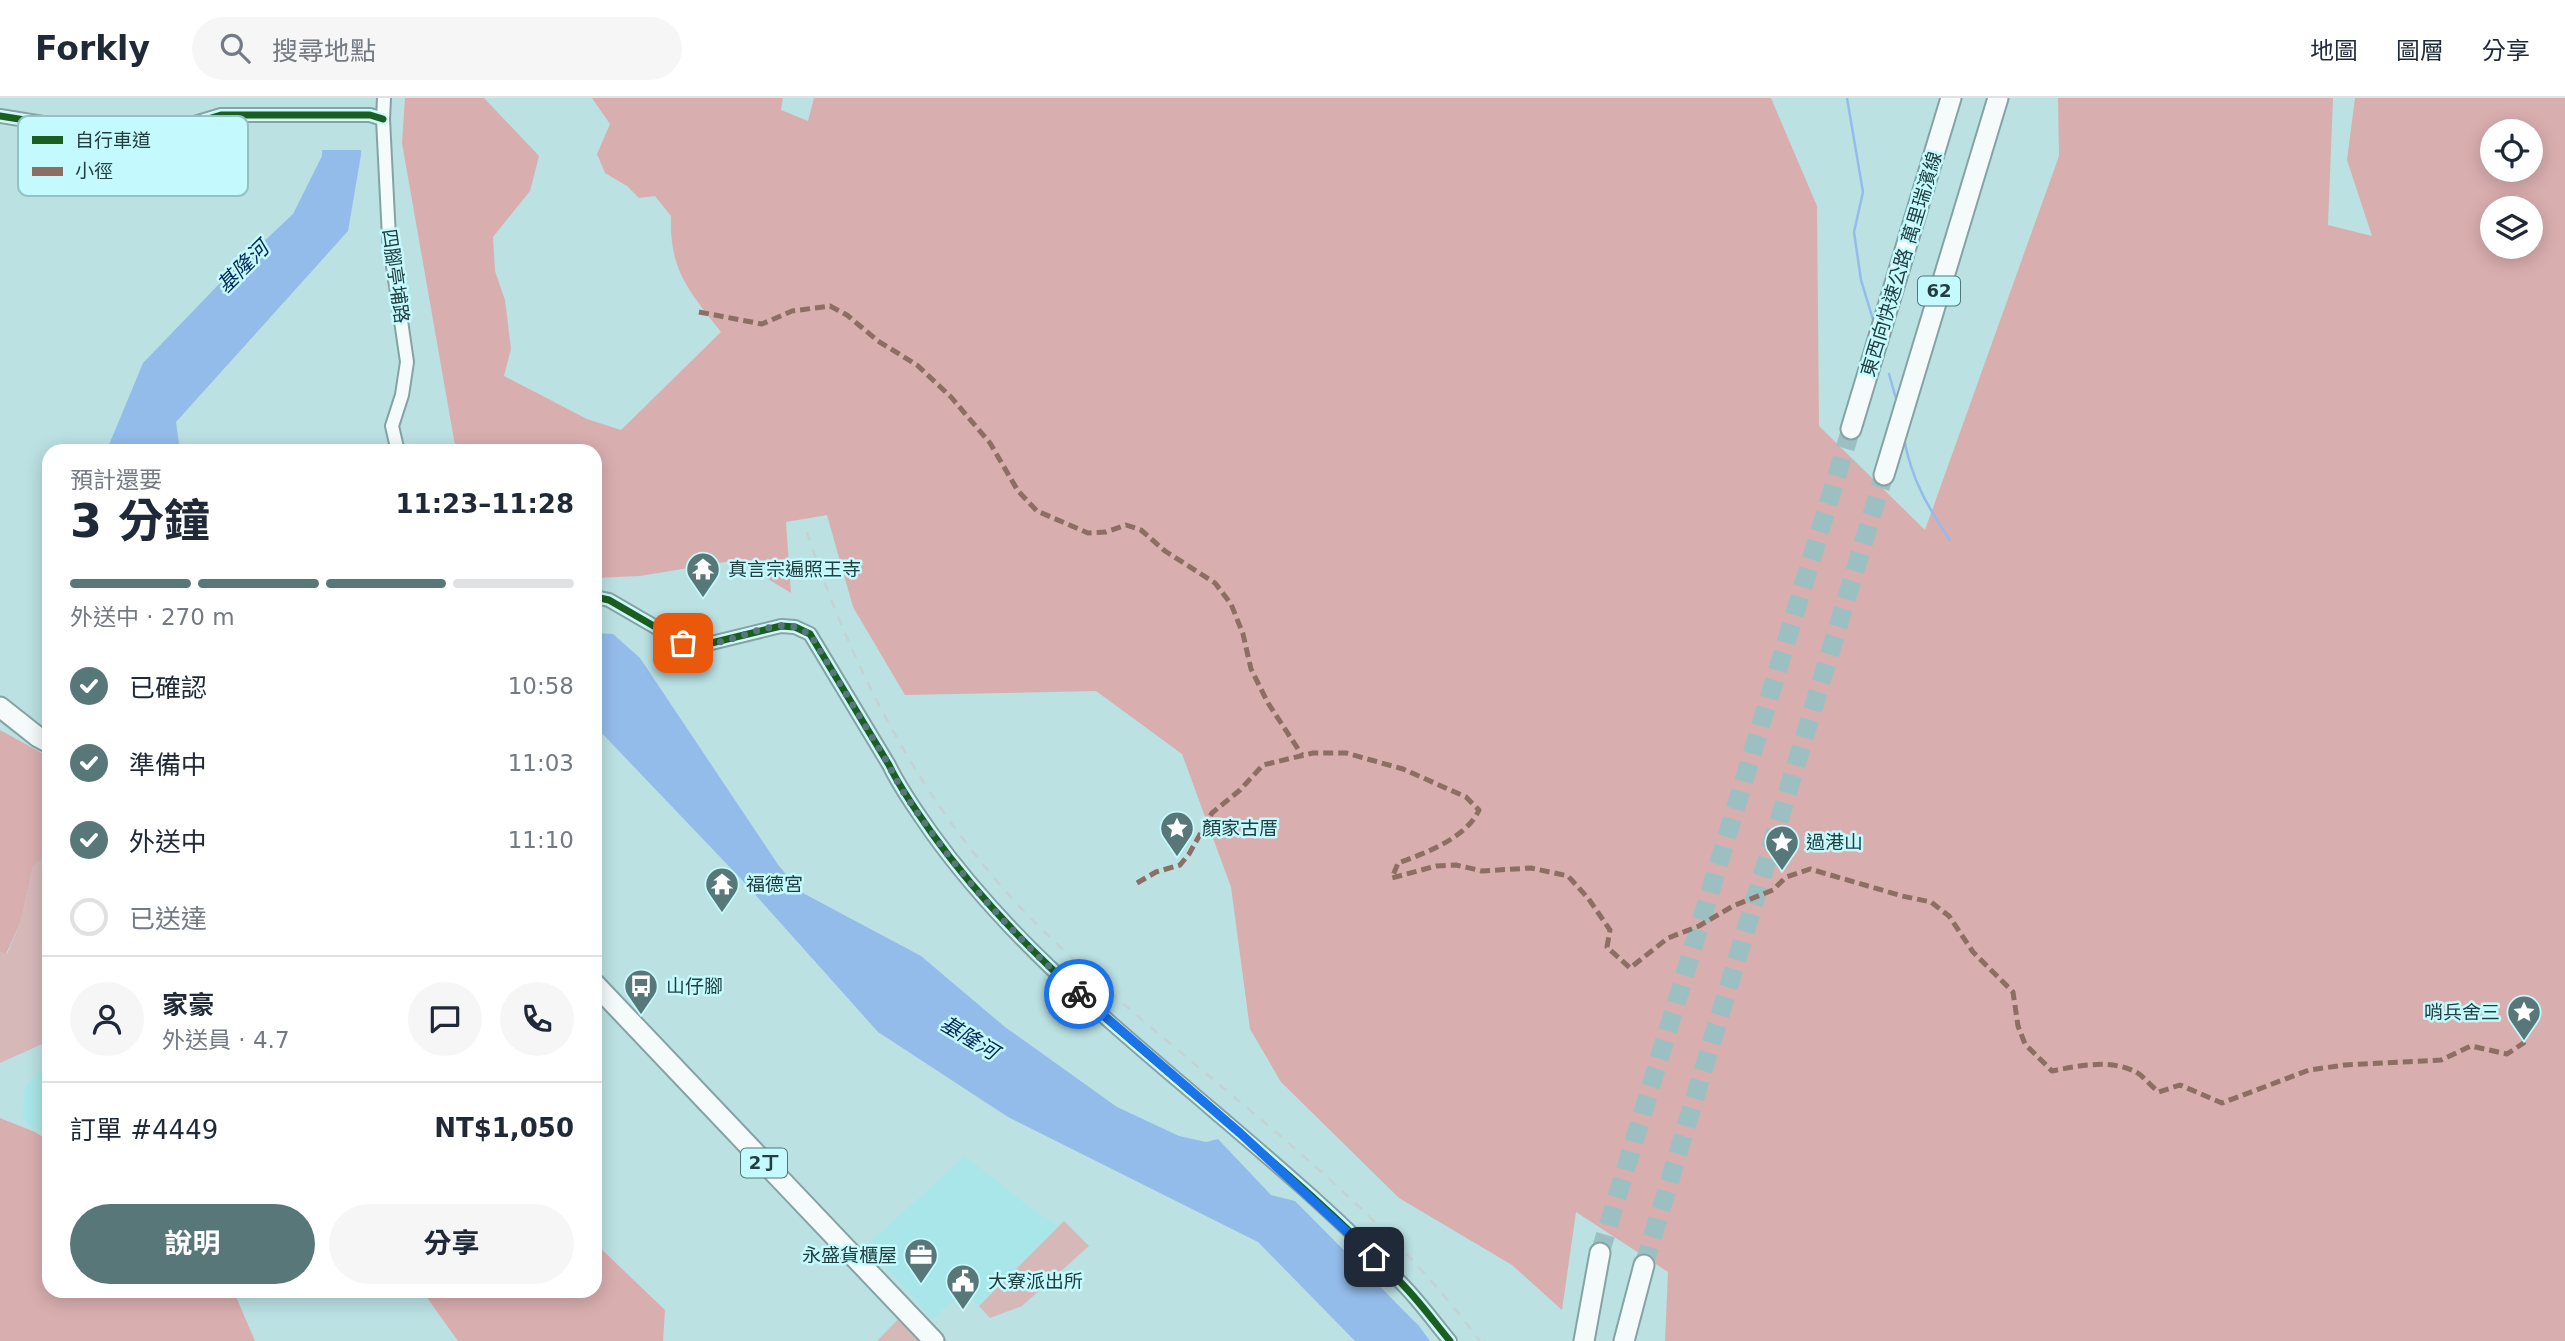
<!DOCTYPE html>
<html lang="zh-TW">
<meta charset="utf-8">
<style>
:root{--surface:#fff;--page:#f6f6f7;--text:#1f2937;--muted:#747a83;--line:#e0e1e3;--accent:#587779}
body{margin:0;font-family:"DejaVu Sans","Noto Sans TC",sans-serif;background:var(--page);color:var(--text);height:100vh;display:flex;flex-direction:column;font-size:26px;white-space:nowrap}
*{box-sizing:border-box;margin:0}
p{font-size:23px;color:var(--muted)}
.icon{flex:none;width:38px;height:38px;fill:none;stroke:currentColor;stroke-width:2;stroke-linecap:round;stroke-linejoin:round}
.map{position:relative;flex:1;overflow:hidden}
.panel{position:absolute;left:42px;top:346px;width:560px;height:854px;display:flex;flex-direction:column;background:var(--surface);border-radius:21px;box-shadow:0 4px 18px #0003}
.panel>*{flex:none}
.tools{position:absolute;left:2480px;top:21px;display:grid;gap:14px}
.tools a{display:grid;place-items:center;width:63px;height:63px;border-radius:50%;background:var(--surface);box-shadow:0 4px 18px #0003;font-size:35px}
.pin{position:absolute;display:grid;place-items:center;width:60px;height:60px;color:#fff;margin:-30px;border-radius:14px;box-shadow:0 4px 10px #0006}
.courier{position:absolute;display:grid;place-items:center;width:70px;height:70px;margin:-35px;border:5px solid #1a73e8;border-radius:50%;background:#fff;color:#222;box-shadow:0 2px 9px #0007}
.headline em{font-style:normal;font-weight:700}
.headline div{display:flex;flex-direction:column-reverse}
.headline{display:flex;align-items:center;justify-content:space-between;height:119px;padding:0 28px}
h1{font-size:46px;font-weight:700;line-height:52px}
.bar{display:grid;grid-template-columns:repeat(4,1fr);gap:10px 7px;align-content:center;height:84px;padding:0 28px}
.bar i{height:9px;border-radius:5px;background:var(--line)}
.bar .current{background:var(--accent)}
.bar p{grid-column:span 4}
.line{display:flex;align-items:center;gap:18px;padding:0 28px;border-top:2px solid var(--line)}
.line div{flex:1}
.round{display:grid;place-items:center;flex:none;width:74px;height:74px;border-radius:37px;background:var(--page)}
ol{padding:0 28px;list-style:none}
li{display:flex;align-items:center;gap:21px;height:77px}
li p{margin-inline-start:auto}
li .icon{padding:7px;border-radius:50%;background:var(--accent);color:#fff;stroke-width:4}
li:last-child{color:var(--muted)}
li i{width:38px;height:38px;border:4px solid var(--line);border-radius:50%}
.button{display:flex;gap:14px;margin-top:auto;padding:14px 28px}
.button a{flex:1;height:80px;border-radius:42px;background:var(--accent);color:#fff;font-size:28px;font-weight:700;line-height:80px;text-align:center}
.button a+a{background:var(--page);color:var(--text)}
header{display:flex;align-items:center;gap:42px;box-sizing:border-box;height:98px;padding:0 35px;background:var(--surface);border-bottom:2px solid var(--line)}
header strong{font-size:33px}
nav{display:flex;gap:38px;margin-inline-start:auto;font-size:24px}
.search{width:490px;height:63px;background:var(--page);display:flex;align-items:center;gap:18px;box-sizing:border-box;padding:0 24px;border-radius:38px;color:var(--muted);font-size:26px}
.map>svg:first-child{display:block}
</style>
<header>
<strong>Forkly</strong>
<div class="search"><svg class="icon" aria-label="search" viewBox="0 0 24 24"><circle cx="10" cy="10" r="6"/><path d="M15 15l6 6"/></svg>搜尋地點</div>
<nav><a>地圖</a><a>圖層</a><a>分享</a></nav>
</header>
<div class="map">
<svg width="2565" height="1243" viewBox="0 0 2565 1243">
<rect width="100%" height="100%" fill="#bbe1e3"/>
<!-- built -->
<g fill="#a9e6e9">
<path d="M 49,971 L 49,1035 L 30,1027 L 23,1020 L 24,993 L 38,974 Z"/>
<path d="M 965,1058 L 1028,1108 L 1059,1128 L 979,1208 L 964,1193 L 932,1221 L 867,1147 Z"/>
</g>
<!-- green -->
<g fill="#d6b8b9">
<path d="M 49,756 L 49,943 L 0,965 L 0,854 L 7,856 L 21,823 L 33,768 Z"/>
<path d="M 1064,1123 L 1089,1148 L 1022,1208 L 990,1220 L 979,1208 Z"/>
<path d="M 906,1213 L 947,1243 L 877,1243 Z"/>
</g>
<!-- forest -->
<g fill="#d9aeaf" fill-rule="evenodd">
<path d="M 405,0 L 484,0 L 539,58 L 530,93 L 493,139 L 495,173 L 505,202 L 511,251 L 504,278 L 587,321 L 621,332 L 721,234 C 689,193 669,172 671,118 L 655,98 L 639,100 L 627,88 L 605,75 L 597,56 L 610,26 L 592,0 L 783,0 L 781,12 L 808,23 L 814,0 L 1771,0 L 1817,108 L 1819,328 L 1925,432 L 2059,58 L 2058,0 L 2333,0 L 2328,127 L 2372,138 L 2347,62 L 2355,0 L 2565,0 L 2565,1243 L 1665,1243 L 1668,1174 L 1576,1114 L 1562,1212 L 1512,1167 L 1399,1100 L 1281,984 L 1250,931 L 1231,789 L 1182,656 L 1096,593 L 905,597 L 853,509 L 827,417 L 786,424 L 791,495 L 737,462 L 640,478 L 595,480 L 595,354 L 456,353 L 402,45 ZM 2492,33 L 2530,33 L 2530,72 L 2492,72 ZM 2492,110 L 2530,110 L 2530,149 L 2492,149 Z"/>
<path d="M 0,632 L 49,659 L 49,756 L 33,768 L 21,823 L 6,856 L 0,854 Z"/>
<path d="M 0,1020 L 35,1034 L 49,1043 L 49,1194 L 234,1194 L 255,1243 L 0,1243 Z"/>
<path d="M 595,1145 L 665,1212 L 663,1243 L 458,1243 L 423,1194 L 595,1194 Z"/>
</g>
<!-- water -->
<g fill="#94bceb">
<path d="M 323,0 L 362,0 L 361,57 L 348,133 L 176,324 L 180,353 L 106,354 L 143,265 L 221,184 L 293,116 L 322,58 Z"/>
<path d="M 595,535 L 613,536 L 640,560 L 779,768 L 801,794 L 921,858 L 1005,929 L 1117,1009 L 1179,1038 L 1206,1044 L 1218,1041 L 1271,1097 L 1295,1103 L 1419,1228 L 1430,1243 L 1355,1243 L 1258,1144 L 1008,1019 L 878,934 L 742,782 L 595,628 Z"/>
</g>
<!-- pier -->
<path fill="#bbe1e3" d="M 320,0 L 366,0 L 365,52 L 319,52 Z"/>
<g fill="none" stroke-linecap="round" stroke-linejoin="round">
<!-- stream -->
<g stroke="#94bceb" stroke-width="2.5">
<path d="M 1847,0 L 1863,94 L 1854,134 L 1861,182 L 1874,225"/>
<path d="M 1889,276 L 1897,304"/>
<path d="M 1904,341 C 1912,382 1927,408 1950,442"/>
</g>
<!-- trunk-tunnel -->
<g stroke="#9cc0c2" stroke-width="19" stroke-dasharray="19 10" stroke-linecap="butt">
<path d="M 1600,1155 L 1851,331"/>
<path d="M 1644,1167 L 1884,377"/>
</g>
<!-- minor casing -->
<g stroke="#85a3a5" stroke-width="16">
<g id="minor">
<path d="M 384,0 L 383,21 L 389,140 L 407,264 L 402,297 L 392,328 L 398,354"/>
<path d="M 0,18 L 142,41 L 221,17 L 370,17 L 383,21"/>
<path d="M 595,499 L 609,502 L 683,545 L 695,549 L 781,528 L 795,529 L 810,536 L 889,667 C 901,692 916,712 931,734 C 1001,832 1091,909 1182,986 C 1258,1051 1337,1116 1406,1190 C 1422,1207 1435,1225 1450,1243"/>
</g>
</g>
<!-- primary casing -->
<g stroke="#85a3a5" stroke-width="23">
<g id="primary">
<path d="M 0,609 L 38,639 L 49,645"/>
<path d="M 595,886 L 934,1243"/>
</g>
</g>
<!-- trunk casing -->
<g stroke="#85a3a5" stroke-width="23">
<g id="trunk">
<path d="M 1851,331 L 1951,0"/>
<path d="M 1884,377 L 1998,0"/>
<path d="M 1584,1243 L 1600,1155"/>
<path d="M 1624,1243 L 1644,1167"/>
</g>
</g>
<!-- minor -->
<use href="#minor" stroke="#f5fafb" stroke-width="12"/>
<!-- primary -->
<use href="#primary" stroke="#f5fafb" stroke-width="19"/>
<!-- trunk -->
<use href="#trunk" stroke="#f5fafb" stroke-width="19"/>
<!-- rail -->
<path stroke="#c6d2d2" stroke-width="2.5" stroke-dasharray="9 9" stroke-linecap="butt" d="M 807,434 C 857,588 939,736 1058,847 C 1198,979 1364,1087 1480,1243"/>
<!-- quiet -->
<g stroke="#8d6e63" stroke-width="5" stroke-dasharray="10 5" stroke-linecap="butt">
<path d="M 699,214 L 762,226 L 792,213 L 830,208 L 847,217 L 878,243 L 917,267 L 951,299 L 990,345 L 1018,393 L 1037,413 L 1088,435 L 1106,434 L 1126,427 L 1141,432 L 1165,453 L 1215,485 L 1231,506 L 1243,536 L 1251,571 L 1268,605 L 1302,657"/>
<path d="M 1137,785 L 1156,774 L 1180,767 L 1189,756 L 1212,715 L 1240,692 L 1263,667 L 1313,655 L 1346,655 L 1403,671 L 1466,699 L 1479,712 C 1466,740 1426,755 1398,765 L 1392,780 L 1436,768 L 1456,767 L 1482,773 L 1531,770 L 1568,778 L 1588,800 L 1610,832 L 1607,849 L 1630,870 L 1668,840 L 1699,828 L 1733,808 L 1773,792 L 1786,779 L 1810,771 L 1902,798 L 1931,804 L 1949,818 L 1973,854 L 2013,894 L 2018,928 L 2025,946 L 2052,973 C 2078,968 2108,961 2134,973 C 2142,976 2150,988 2159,994 L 2180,987 L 2222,1005 L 2309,972 L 2345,967 L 2441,962 L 2471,948 L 2507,956 L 2525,944"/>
</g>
<!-- cycleway casing -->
<g stroke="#c4fafd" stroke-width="11">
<g id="cycleway">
<path d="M 0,18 L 142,41 L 221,17 L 370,17 L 383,21"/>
<path d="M 595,499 L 609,502 L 683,545 L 695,549 L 781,528 L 795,529 L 810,536 L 889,667 C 901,692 916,712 931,734 C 1001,832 1091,909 1182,986 C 1258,1051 1337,1116 1406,1190 C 1422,1207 1435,1225 1450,1243"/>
</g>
</g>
<!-- cycleway -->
<use href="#cycleway" stroke="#1b5e20" stroke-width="7"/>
</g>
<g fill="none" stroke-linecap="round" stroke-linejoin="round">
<!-- done -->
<path stroke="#587779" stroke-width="7" stroke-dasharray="0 12.6" d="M 683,545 C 721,555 763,521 795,529 C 800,531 805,534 810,536 L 889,667 C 900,691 914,710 929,731 C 973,793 1023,846 1079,896"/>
<!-- route -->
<path stroke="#1a73e8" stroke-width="9" d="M 1079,896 L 1240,1035 L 1374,1159"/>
</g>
<!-- icons -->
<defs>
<g id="temple-pin" transform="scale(1.75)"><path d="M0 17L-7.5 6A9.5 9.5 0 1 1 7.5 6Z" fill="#587779" stroke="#c4fafd"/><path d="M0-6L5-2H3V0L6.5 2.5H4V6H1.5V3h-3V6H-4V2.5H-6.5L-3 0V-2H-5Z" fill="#fff"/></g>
<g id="sight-pin" transform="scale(1.75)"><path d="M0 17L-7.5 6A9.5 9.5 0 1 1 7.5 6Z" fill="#587779" stroke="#c4fafd"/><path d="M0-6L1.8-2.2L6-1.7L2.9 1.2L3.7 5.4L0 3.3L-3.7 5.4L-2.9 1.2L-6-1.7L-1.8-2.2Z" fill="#fff"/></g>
<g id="bus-pin" transform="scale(1.75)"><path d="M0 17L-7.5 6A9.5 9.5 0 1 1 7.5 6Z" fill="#587779" stroke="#c4fafd"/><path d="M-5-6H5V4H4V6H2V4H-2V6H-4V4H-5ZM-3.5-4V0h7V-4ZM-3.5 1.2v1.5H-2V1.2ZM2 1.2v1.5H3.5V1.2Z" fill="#fff"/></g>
<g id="office-pin" transform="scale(1.75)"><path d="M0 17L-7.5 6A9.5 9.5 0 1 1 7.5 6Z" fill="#587779" stroke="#c4fafd"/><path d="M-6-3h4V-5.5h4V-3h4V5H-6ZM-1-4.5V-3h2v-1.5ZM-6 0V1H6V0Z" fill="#fff"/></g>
<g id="civic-pin" transform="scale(1.75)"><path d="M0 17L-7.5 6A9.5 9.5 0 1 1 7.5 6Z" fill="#587779" stroke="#c4fafd"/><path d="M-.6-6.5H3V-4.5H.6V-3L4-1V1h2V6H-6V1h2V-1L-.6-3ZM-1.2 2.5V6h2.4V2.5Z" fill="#fff"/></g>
</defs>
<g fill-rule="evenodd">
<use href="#temple-pin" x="703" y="471"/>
<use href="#sight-pin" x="1177" y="730"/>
<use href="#sight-pin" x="1782" y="744"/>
<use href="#temple-pin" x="722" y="786"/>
<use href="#bus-pin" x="641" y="888"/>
<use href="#sight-pin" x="2524" y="914"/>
<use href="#office-pin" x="921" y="1157"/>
<use href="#civic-pin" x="963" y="1183"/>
</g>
<g text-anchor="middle" stroke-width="5" stroke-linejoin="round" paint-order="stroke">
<!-- shield labels -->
<g fill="#c4fafd" stroke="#537679" stroke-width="2">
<rect x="1918" y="178.5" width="42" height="29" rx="5"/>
<rect x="741" y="1050.5" width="46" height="29" rx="5"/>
</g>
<g font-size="18" font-weight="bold" fill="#223e40">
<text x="1939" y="199">62</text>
<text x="764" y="1071">2丁</text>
</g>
<!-- street labels -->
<g font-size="19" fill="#223e40" stroke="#c4fafd">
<text transform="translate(1901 166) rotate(-73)" y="7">東西向快速公路 萬里瑞濱線</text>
<text transform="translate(396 178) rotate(82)" y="7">四腳亭埔路</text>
</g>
<!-- poi labels -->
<g font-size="19" fill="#223e40" stroke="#c4fafd" text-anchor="start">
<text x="728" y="478">真言宗遍照王寺</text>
<text x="1202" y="737">顏家古厝</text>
<text x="1806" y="751">過港山</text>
<text x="746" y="793">福德宮</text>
<text x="666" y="895">山仔腳</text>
<text x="2500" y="921" text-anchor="end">哨兵舍三</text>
<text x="897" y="1164" text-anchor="end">永盛貨櫃屋</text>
<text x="988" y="1190">大寮派出所</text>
</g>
<!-- water labels -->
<g font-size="21" font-style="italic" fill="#08275a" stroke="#c4fafd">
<text transform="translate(243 169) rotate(-45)" y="7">基隆河</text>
<text transform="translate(969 940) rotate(31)" y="7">基隆河</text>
</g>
</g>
<!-- legend -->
<rect x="18" y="18" width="230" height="80" rx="10" fill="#c4fafd" stroke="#93c2c4" stroke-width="2"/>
<rect x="32" y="38" width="31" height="8" fill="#1b5e20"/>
<rect x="32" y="69" width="31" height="9" fill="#8d6e63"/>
<g font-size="19" fill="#223e40">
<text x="75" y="49">自行車道</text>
<text x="75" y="80">小徑</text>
</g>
</svg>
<div class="tools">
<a><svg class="icon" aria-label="locate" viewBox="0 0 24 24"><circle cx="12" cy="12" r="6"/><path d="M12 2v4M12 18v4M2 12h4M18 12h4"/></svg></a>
<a><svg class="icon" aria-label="layers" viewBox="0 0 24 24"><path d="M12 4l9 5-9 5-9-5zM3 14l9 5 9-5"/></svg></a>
</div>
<div class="pin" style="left:683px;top:545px;background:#ea580c"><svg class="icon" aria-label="bag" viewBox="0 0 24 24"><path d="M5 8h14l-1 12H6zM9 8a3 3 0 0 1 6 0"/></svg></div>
<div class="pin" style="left:1374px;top:1159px;background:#1f2937"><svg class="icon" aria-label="home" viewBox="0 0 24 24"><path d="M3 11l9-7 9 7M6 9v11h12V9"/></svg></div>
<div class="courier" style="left:1079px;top:896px"><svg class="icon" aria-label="bike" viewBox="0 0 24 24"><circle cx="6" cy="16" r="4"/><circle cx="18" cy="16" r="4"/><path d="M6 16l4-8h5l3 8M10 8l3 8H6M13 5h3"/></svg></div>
<section class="panel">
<div class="headline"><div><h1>3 分鐘</h1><p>預計還要</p></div><em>11:23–11:28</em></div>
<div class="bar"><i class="current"></i><i class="current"></i><i class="current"></i><i></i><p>外送中 · 270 m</p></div>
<ol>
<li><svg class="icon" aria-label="check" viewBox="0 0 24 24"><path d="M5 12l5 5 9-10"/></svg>已確認<p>10:58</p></li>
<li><svg class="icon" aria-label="check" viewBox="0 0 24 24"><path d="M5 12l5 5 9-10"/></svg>準備中<p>11:03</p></li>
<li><svg class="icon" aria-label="check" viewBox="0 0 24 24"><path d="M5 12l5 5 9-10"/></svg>外送中<p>11:10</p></li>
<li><i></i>已送達</li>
</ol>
<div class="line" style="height:126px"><a class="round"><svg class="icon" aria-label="person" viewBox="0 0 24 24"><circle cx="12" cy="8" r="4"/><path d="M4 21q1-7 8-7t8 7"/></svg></a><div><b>家豪</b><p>外送員 · 4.7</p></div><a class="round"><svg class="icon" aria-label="chat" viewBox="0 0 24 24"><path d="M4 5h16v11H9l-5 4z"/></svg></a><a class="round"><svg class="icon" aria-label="phone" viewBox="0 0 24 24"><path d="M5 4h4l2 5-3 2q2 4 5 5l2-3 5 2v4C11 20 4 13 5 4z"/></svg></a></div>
<div class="line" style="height:91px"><div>訂單 #4449</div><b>NT$1,050</b></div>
<div class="button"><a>說明</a><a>分享</a></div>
</section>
</div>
